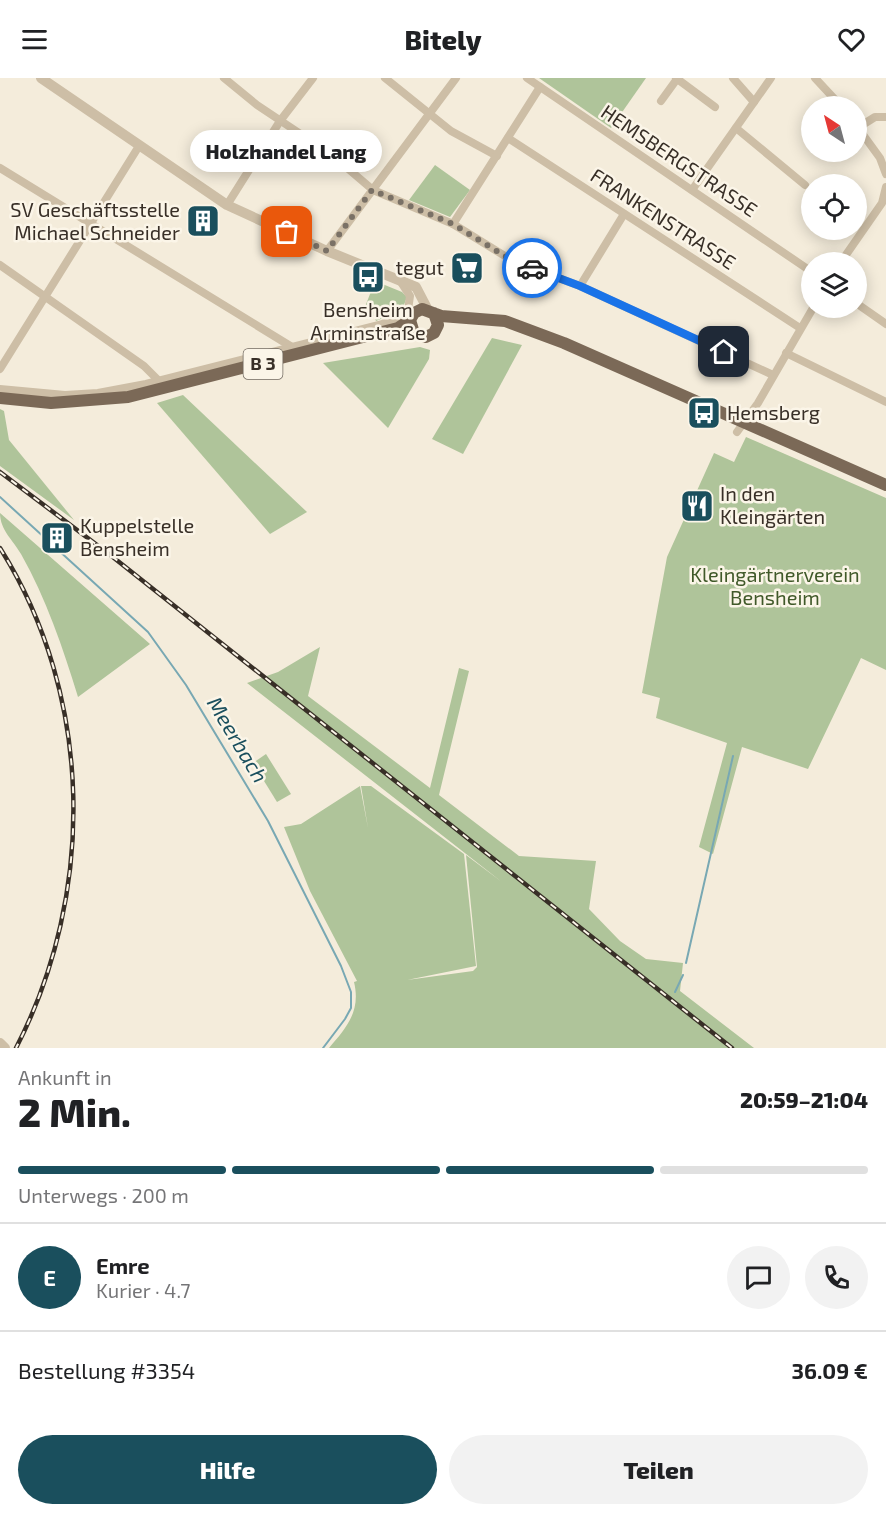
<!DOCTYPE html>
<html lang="de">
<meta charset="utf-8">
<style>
:root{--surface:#fff;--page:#f2f2f2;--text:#202124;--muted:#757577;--line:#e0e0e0;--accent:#1a4f5d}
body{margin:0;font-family:"Exo 2",sans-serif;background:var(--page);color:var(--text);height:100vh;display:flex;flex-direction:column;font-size:22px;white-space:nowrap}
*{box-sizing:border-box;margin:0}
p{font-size:20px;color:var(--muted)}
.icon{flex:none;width:33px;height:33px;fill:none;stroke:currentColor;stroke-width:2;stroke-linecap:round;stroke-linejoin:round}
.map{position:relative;height:970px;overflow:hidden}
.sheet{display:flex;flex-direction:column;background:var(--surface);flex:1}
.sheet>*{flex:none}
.needle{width:39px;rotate:324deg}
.controls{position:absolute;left:801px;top:18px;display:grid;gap:12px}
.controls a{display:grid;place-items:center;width:66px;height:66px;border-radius:50%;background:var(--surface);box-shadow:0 3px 15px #0003;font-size:30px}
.pin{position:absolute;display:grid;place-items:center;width:51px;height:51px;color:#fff;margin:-26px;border-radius:12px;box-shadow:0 3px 9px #0006}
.courier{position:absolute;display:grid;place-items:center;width:60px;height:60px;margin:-30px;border:4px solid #1a73e8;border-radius:50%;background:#fff;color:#222;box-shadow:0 2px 8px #0007}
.bubble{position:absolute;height:42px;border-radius:21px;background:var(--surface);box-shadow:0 3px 15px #0003;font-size:20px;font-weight:800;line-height:42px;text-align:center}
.head em{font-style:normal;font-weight:800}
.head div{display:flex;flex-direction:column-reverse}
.head{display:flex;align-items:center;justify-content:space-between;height:102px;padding:0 18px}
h1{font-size:39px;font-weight:800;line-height:45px}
.bar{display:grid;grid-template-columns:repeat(4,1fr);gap:9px 6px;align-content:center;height:72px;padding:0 18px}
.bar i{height:8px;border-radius:4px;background:var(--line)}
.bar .selected{background:var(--accent)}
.bar p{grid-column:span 4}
.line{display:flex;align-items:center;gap:15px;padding:0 18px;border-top:2px solid var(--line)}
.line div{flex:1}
.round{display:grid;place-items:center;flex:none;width:63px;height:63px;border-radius:32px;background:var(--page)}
.primary-button{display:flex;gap:12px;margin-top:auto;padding:12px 18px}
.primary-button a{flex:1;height:69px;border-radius:36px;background:var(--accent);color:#fff;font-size:24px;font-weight:800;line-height:69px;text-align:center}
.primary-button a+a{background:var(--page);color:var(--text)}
header{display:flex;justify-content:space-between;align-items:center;height:78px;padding:0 18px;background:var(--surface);font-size:27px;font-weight:800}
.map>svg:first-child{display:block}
</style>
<header><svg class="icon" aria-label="menu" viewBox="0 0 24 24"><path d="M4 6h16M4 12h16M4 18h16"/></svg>Bitely<svg class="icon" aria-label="heart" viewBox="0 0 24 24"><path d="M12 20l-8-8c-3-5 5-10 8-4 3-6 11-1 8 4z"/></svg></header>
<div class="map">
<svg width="886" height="970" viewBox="0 0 886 970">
<rect width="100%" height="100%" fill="#f4ecdb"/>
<!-- green -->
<g fill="#afc49a">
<path d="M 539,0 L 646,0 L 611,50 Z"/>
<path d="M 435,87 L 470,112 L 450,139 L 409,122 Z"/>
<path d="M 375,203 L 402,214 L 407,219 L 402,232 L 376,243 L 374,238 L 369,239 L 365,229 Z"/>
<path d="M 492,260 L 522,267 L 463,376 L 432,361 Z"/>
<path d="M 420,269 L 430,272 L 429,281 L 388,350 L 323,285 Z"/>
<path d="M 183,317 L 307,434 L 270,456 L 157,325 Z"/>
<path d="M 0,331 L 4,333 L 9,362 L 74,442 L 0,388 Z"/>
<path d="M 746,359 L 886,420 L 886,592 L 861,580 L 808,691 L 742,669 L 713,776 L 699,769 L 727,665 L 656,640 L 660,620 L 642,615 L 667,479 L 714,375 L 734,384 Z"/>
<path d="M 0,435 L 150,566 L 78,619 C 63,570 46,520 21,476 C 13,462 0,452 0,435 Z"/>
<path d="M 320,569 L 308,618 L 430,710 L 459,590 L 469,593 L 439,717 L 519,778 L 596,783 L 589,831 L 620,863 L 646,881 L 683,885 L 680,913 L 754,970 L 329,970 C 347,949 361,933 354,904 L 357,903 L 310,813 L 284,749 L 301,746 L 360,708 L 368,750 L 361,708 L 371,708 L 464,776 L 476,888 L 407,902 L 473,893 L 477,889 L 466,777 L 502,804 L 247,605 L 278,594 Z"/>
<path d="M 266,676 L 291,716 L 277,724 L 253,685 Z"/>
</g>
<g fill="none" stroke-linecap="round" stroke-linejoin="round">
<!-- stream -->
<g stroke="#78a8b3" stroke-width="2">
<path d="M 0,419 L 148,554 L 186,607 L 268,743 L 341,888 L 351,914 L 351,930 L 345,941 L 323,970"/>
<path d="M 686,885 L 733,678"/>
<path d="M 675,914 L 683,897"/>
</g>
<!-- minor -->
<g stroke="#cdbea6" stroke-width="8">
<path d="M 224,0 L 257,27 L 332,77 L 373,112 L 453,146 L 513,183 L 580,208 L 773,297"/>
<path d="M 385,0 L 451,53 L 497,78"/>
<path d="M 527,0 L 812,194"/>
<path d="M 676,0 L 715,29"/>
<path d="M 733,0 L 754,24"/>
<path d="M 815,0 L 841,28"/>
<path d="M 661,23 L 677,1"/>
<path d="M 856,47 L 880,80 L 886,96"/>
<path d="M 859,49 L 875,39 L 886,39"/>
<path d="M 736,50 L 805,107"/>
<path d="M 508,60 L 800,250"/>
<path d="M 0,90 L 292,269"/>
<path d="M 692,112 L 771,0"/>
<path d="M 227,127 L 280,43 L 313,0"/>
<path d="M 453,146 L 540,9"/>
<path d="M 327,173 L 456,0"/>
<path d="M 841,184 L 882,125 L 886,109"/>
<path d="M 0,187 L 144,288 L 159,303"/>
<path d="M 580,208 L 624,136"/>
<path d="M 856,225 L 886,246"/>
<path d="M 786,275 L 886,324"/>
<path d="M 0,291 L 139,68"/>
<path d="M 0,311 L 65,317 L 98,315 L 146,306 L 379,247 L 397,241 L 408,232 L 410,218 L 401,204"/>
<path d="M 737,354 L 758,325 L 813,230"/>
</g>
<!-- tertiary -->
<g stroke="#cdbea6" stroke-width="10">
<path d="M 41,0 L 227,127 L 327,173 L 416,209 L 428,232"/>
<path d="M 0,965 L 5,970"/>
</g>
<!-- primary -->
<g stroke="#7b6957" stroke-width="12">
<path d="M 434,235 L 438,247 L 434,255 L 426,259 L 414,255 L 410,242 L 414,235 L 422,231 L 441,238 L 505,243 L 564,265 L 886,407"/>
<path d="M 0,320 L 51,325 L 128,319 L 398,250 L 410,242"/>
</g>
<!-- rail casing -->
<g stroke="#382f27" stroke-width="4.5">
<g id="rail">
<path d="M 0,394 L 109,476 L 732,970"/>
<path d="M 0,470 C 94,619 96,815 16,970"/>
</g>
</g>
<!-- rail -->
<use href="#rail" stroke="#fbf5e8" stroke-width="2" stroke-dasharray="7" stroke-linecap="butt"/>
</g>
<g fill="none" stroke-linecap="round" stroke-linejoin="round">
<!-- done -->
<path stroke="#7a7166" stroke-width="6" stroke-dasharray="0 10.8" d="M 287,154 L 327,173 L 372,112 L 453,146 L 513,183 L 532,190"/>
<!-- route -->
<path stroke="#1a73e8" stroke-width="8" d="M 532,190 L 580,208 L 724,274"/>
</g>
<!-- icons -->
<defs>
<g id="building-square" transform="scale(1.725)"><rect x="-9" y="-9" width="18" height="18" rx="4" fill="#1a4f5d" stroke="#fbf5e8"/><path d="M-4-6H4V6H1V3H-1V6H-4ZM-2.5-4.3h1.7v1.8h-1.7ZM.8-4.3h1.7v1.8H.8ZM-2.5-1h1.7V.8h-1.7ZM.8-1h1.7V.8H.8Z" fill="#fff"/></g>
<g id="supermarket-square" transform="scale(1.725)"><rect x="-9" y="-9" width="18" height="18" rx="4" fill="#1a4f5d" stroke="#fbf5e8"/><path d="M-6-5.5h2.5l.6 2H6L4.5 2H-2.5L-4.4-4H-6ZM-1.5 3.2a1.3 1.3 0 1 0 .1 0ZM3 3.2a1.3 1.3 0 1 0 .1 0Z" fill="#fff"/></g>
<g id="bus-square" transform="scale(1.725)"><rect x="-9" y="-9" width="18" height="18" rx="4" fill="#1a4f5d" stroke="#fbf5e8"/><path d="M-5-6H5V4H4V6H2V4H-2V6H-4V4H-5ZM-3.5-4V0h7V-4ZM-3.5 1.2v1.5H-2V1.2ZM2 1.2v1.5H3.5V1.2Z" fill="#fff"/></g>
<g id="restaurant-square" transform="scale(1.725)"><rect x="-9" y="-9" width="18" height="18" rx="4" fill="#1a4f5d" stroke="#fbf5e8"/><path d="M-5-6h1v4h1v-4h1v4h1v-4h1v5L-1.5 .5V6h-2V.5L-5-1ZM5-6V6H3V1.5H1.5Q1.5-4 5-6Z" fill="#fff"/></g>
</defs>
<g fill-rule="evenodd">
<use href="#building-square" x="203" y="143"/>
<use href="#supermarket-square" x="467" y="190"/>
<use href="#bus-square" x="368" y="199"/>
<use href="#bus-square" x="704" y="335"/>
<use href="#restaurant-square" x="697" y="428"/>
<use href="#building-square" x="57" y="460"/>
</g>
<g text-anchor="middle" stroke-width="5" stroke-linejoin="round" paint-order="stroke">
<!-- shield labels -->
<rect fill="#fbf5e8" stroke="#726a61" stroke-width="1.5" x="243.5" y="271" width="39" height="30" rx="4.5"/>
<g font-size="18" font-weight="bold" fill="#382f27">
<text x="263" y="292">B 3</text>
</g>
<!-- street labels -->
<g font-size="20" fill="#382f27" stroke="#fbf5e8">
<text transform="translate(679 83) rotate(34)" y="7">HEMSBERGSTRASSE</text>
<text transform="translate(663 141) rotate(33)" y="7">FRANKENSTRASSE</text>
</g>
<!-- poi labels -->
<g font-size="20" fill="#382f27" stroke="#fbf5e8" text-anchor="start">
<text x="180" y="139" text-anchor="end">SV Geschäftsstelle<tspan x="180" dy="23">Michael Schneider</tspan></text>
<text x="444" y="197" text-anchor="end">tegut</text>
<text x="368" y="239" text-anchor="middle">Bensheim<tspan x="368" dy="23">Arminstraße</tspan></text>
<text x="727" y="342">Hemsberg</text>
<text x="720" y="423">In den<tspan x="720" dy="23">Kleingärten</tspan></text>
<text x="80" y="455">Kuppelstelle<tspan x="80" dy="23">Bensheim</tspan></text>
</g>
<!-- park labels -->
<g font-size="20" fill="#405929" stroke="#fbf5e8">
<text x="775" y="504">Kleingärtnerverein<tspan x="775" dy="23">Bensheim</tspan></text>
</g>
<!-- water labels -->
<g font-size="21" font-style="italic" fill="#1a4f5d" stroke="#fbf5e8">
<text transform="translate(237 662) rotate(59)" y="7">Meerbach</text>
</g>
</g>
</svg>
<div class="controls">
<a><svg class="needle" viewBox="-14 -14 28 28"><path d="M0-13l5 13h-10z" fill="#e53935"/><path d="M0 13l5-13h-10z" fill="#757577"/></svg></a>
<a><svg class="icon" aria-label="locate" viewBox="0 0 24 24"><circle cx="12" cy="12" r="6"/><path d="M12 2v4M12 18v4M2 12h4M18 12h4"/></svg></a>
<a><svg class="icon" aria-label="layers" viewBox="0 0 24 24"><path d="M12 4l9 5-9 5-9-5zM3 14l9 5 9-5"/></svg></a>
</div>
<div class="pin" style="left:287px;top:154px;background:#ea580c"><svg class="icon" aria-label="bag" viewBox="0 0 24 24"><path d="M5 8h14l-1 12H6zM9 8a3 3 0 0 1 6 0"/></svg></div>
<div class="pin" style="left:724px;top:274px;background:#1f2937"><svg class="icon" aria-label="home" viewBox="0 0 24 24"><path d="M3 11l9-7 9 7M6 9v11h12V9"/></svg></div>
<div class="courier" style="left:532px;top:190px"><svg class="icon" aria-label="car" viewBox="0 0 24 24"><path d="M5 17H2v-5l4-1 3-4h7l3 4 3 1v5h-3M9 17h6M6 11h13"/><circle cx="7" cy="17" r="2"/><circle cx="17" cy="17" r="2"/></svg></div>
<div class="bubble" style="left:190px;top:52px;width:192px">Holzhandel Lang</div>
</div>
<section class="sheet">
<div class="head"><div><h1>2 Min.</h1><p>Ankunft in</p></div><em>20:59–21:04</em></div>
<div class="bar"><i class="selected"></i><i class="selected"></i><i class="selected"></i><i></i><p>Unterwegs · 200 m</p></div>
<div class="line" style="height:108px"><b class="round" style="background:var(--accent);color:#fff">E</b><div><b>Emre</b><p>Kurier · 4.7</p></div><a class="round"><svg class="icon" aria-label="chat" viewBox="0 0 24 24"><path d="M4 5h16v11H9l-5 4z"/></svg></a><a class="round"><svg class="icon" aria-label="phone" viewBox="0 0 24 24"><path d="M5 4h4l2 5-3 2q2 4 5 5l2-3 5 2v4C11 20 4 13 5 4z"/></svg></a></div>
<div class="line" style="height:78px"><div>Bestellung #3354</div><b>36.09 €</b></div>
<div class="primary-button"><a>Hilfe</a><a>Teilen</a></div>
</section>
